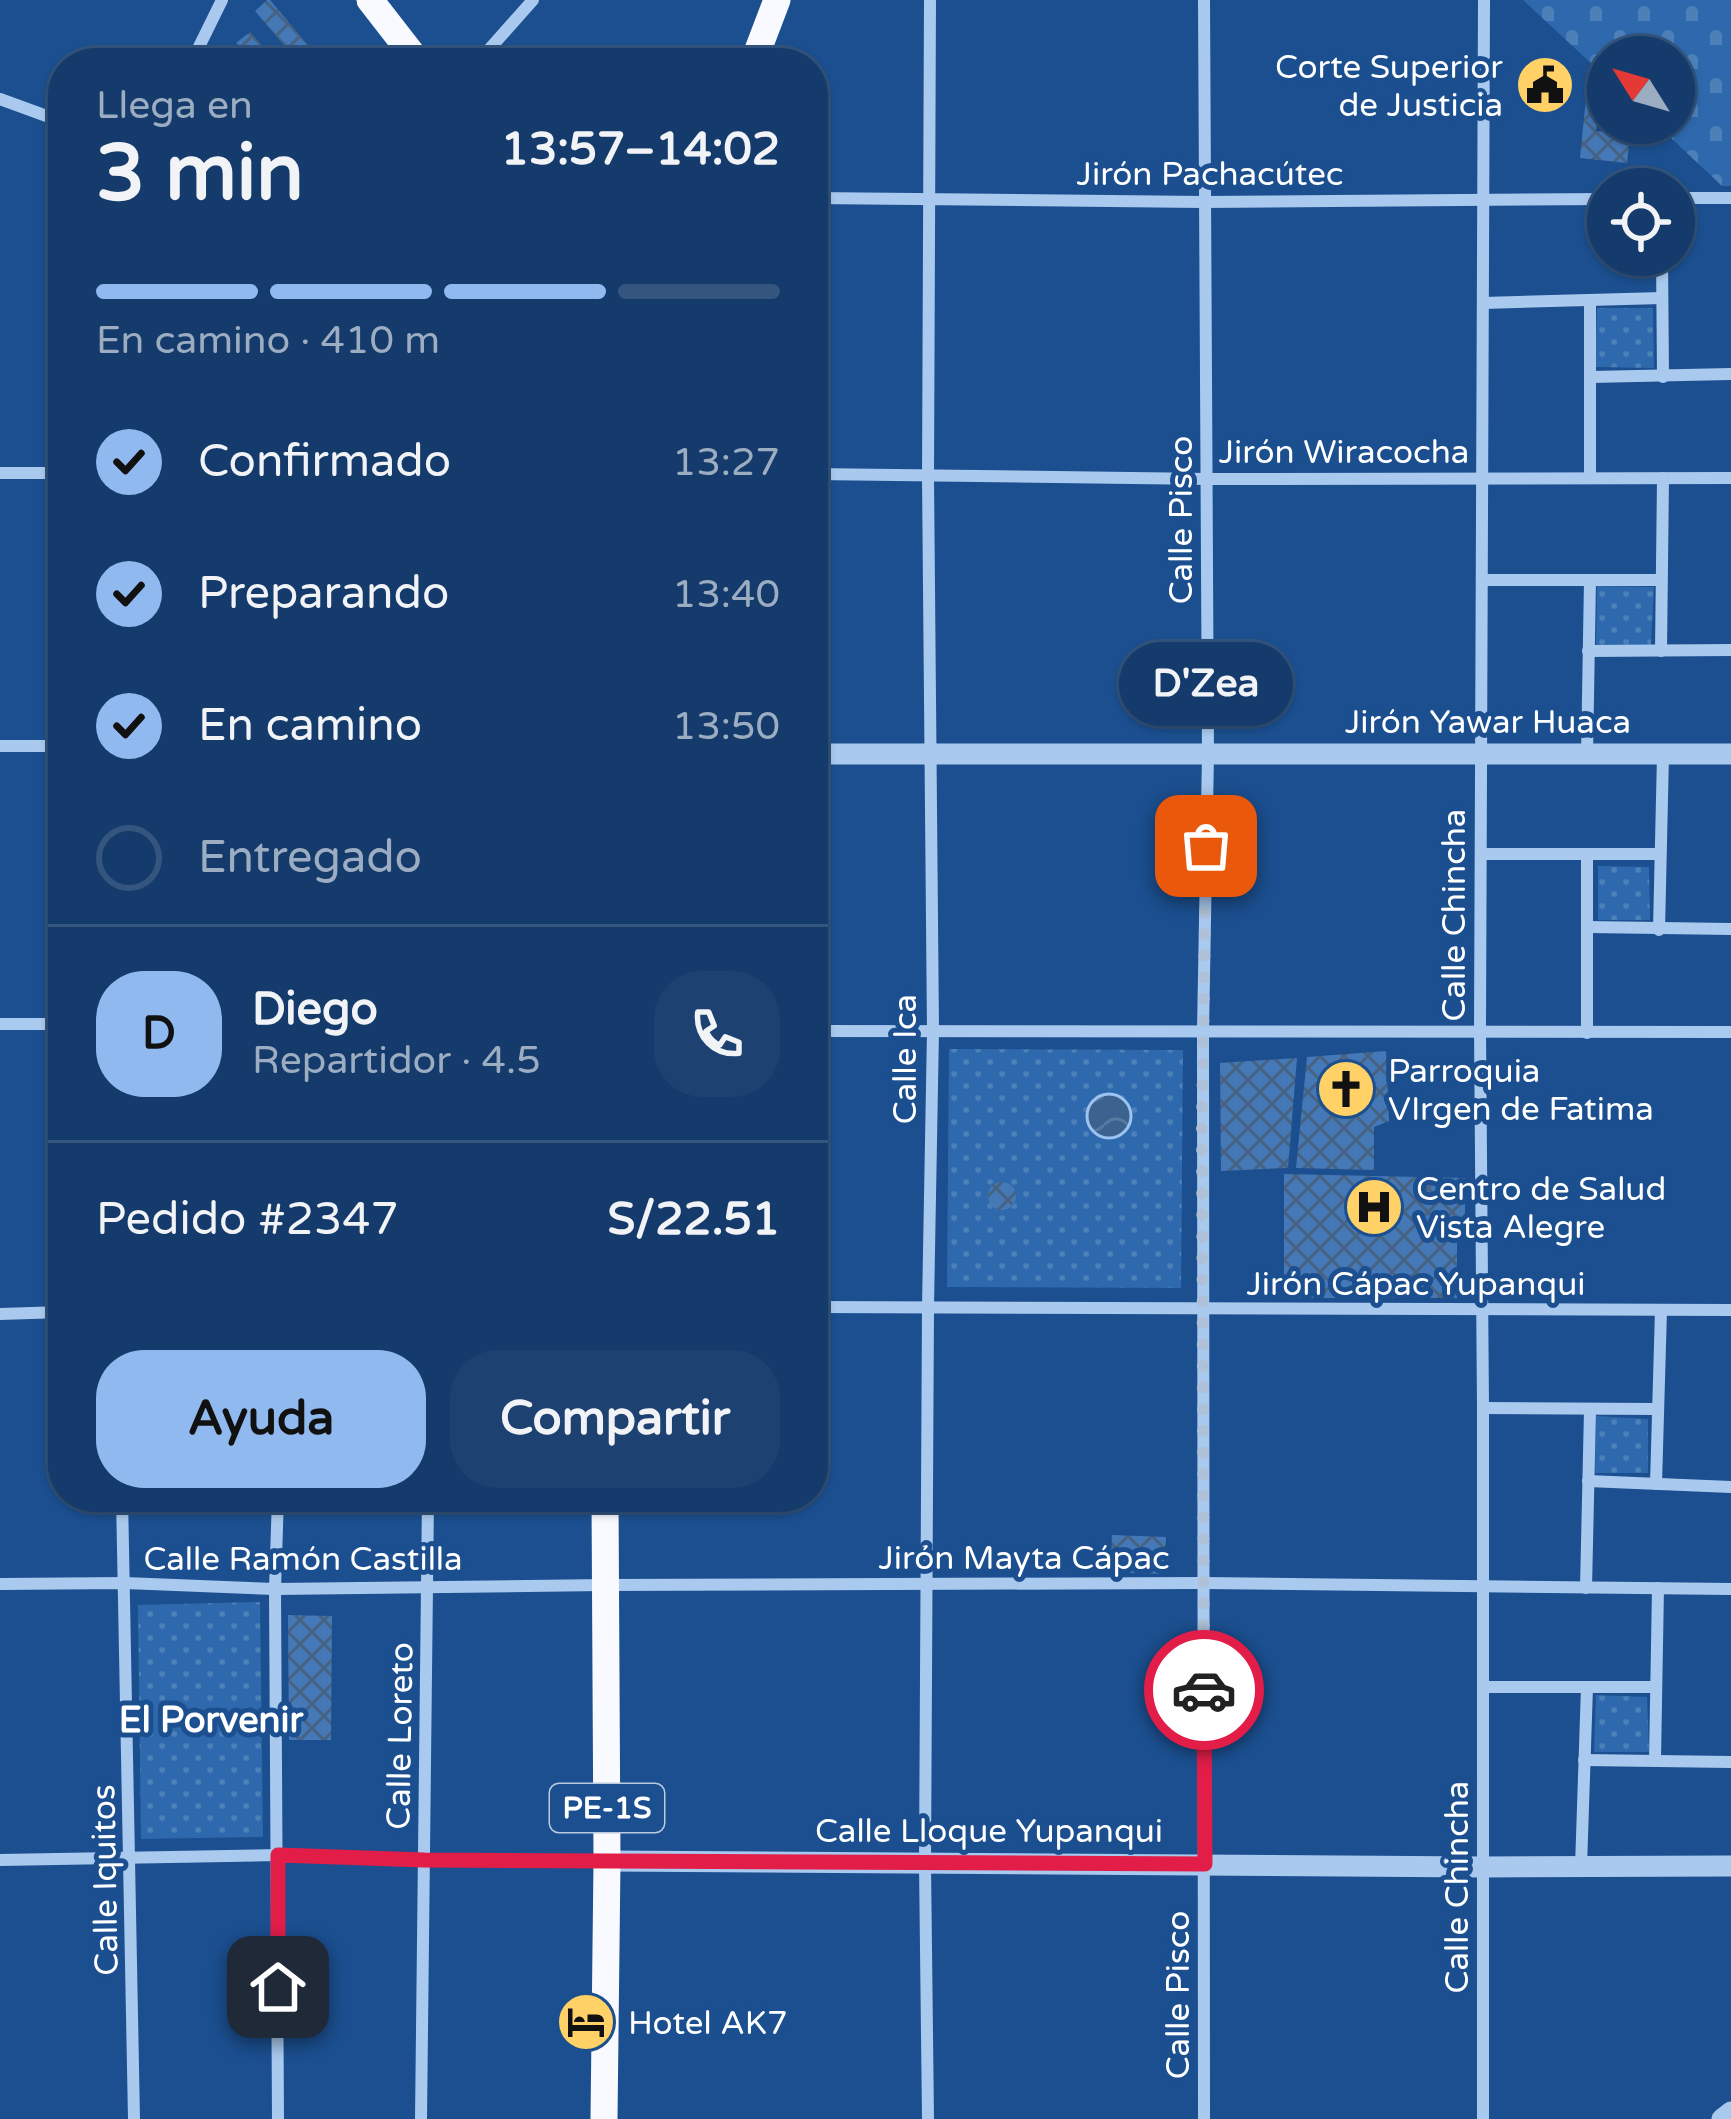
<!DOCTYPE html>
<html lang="es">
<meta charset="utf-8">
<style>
:root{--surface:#143b6b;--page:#1d4271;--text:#f1f3f6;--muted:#9dadc1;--line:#33557e;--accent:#90b9f0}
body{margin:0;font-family:"Varela Round",sans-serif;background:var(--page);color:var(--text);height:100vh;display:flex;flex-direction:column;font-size:45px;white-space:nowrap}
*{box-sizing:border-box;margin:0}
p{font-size:39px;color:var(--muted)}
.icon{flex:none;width:66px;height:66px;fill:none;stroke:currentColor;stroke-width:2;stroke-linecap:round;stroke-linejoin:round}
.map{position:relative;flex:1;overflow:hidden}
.side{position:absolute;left:48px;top:48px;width:780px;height:1464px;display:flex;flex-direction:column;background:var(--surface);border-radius:48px;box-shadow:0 3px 9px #0004,0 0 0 3px var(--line)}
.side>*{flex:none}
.needle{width:78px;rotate:307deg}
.controls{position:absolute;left:1587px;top:36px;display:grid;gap:24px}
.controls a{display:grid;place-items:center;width:108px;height:108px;border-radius:50%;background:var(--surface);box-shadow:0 3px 9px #0004,0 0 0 3px var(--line);font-size:60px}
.pin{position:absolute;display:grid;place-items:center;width:102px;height:102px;color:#fff;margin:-51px;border-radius:24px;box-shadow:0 6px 18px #0006}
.courier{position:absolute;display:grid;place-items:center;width:120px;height:120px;margin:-60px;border:9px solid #e11d48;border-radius:50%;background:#fff;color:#222;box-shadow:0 3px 15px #0007}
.bubble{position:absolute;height:84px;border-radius:42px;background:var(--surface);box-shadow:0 3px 9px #0004,0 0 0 3px var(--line);font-size:39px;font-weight:700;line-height:84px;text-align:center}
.head em{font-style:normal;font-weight:700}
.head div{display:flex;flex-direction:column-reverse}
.head{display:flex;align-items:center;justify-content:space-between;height:204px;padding:0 48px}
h1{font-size:78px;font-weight:700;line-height:90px}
.bar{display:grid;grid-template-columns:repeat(4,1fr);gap:18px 12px;align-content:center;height:144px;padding:0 48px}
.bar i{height:15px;border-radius:9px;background:var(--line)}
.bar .selected{background:var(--accent)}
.bar p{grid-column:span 4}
.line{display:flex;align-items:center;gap:30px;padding:0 48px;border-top:3px solid var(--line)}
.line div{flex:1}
.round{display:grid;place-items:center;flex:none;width:126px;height:126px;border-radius:48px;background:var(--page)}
ol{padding:0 48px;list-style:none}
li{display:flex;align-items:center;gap:36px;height:132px}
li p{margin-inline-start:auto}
li .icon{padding:12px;border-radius:50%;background:var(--accent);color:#111;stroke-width:4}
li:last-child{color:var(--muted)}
li i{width:66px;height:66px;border:6px solid var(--line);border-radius:50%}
.button{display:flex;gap:24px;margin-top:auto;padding:24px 48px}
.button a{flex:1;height:138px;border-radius:48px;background:var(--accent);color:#111;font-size:48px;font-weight:700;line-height:138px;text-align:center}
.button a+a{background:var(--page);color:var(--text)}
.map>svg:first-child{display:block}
</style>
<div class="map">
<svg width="1731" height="2119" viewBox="0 0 1731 2119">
<defs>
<pattern id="cemetery-stones" width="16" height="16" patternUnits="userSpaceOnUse" patternTransform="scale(3)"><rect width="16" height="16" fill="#2e69ad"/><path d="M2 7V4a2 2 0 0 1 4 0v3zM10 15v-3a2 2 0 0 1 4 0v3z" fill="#4d80b9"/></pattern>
<pattern id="park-dots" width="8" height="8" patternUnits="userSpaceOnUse" patternTransform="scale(3)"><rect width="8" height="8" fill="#2e69ad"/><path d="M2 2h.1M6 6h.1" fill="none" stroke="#4d80b9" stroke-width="1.8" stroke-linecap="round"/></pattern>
<pattern id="water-waves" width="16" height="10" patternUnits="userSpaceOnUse" patternTransform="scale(3)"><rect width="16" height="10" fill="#3c6290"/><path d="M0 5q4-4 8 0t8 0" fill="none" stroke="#597aa1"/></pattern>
<pattern id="building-cross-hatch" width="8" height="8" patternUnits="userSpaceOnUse" patternTransform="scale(3)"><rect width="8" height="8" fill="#4478b7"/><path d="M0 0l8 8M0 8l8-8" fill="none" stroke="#486282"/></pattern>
</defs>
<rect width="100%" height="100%" fill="#1b4f8f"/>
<!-- cemetery -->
<path fill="url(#cemetery-stones)" d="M 1523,0 L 1731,0 L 1731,186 L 1722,186 L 1655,123 L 1674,123 L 1674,57 L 1608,57 L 1608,79 Z"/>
<!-- park -->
<g fill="url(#park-dots)">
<path d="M 1597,308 L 1653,308 L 1654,368 L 1595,367 Z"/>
<path d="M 1597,586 L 1654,587 L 1651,645 L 1596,646 Z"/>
<path d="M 1598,866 L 1649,867 L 1650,920 L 1598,920 Z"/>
<path d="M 949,1049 L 1183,1050 L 1181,1288 L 947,1287 Z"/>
<path d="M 1596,1416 L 1648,1419 L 1648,1473 L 1595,1473 Z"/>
<path d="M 260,1602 L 263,1837 L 141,1839 L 138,1605 Z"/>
<path d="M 1596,1695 L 1647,1697 L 1649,1752 L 1594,1752 Z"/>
</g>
<!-- water -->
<circle fill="url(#water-waves)" stroke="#9cc4f0" stroke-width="3" cx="1109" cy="1116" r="22"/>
<!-- building -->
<g fill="url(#building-cross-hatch)">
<path d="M 267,0 L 270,0 L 323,63 L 299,63 L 255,11 Z"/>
<path d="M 250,32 L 277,63 L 253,63 L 236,43 Z"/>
<path d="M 1587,88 L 1601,89 L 1596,131 L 1630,134 L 1627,163 L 1580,158 Z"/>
<path d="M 1386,1051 L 1389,1121 L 1374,1127 L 1374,1170 L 1296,1168 L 1307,1057 Z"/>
<path d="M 1297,1058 L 1288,1168 L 1221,1171 L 1220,1063 Z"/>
<path d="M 1284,1174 L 1465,1178 L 1465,1236 L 1457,1237 L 1457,1298 L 1284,1298 Z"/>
<circle cx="1002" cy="1196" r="14"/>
<path d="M 1112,1535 L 1166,1537 L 1164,1574 L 1110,1572 Z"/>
<path d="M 288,1615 L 332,1616 L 331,1740 L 289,1740 Z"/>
</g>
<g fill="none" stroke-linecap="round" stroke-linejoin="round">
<!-- minor -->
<g stroke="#a9c9ee" stroke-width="12">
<path d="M 1204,0 L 1208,754 L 1203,1031 L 1204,2119"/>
<path d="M 191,63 L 222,0"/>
<path d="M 477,63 L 533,0"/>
<path d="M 0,99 L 63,122"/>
<path d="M 813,198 L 1203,202 L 1608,199"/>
<path d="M 1674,198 L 1731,198"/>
<path d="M 1662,255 L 1663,377"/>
<path d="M 1483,303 L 1662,298"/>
<path d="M 1590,377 L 1731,374"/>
<path d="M 0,473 L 63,473"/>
<path d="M 813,474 L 1208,479 L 1731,478"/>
<path d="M 1590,478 L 1590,300"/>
<path d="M 1482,580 L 1661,580"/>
<path d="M 1588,651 L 1731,650"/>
<path d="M 1661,651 L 1663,478"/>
<path d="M 0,746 L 63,746"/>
<path d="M 1587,755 L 1590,580"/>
<path d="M 1481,854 L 1660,854"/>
<path d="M 1587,854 L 1587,1033"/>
<path d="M 1588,927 L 1731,929"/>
<path d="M 1659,930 L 1663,755"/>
<path d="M 0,1024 L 63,1024"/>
<path d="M 813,1031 L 1731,1032"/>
<path d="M 813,1307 L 1731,1310"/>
<path d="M 0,1314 L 63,1312"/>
<path d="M 1483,1408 L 1657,1409"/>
<path d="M 1588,1481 L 1731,1487"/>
<path d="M 1656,1484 L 1661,1310"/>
<path d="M 122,1497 L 134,2119"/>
<path d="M 278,1497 L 275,1589 L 278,2119"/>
<path d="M 0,1584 L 125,1583 L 275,1589 L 605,1585 L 1203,1583 L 1731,1589"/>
<path d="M 1586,1588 L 1590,1410"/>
<path d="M 1483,1687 L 1656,1687"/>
<path d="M 1584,1760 L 1731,1762"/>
<path d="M 1655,1760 L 1658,1588"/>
<path d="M 0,1860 L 278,1855 L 424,1860 L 605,1861"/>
<path d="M 1581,1867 L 1587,1687"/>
<path d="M 421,2119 L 428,1497"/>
<path d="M 928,2119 L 925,1864 L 928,1307 L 933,1031 L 928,477 L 930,0"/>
<path d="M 1483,2119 L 1483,1408 L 1480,1030 L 1484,0"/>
</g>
<!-- tertiary -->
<g stroke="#a9c9ee" stroke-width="21">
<path d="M 813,754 L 1731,754"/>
<path d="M 607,1861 L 1482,1867 L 1731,1866"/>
<path d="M 1722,2119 L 1731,2112"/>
</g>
<!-- trunk -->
<g stroke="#f8faff" stroke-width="27">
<path d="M 370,0 L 419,63"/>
<path d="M 753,63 L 777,0"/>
<path d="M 604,2119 L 607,1861 L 605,1497"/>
</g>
</g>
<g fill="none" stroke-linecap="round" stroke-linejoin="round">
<!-- done -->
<path stroke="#afc1d8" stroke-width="12" stroke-dasharray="0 21.6" d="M 1204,1690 L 1202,1124 L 1206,846"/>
<!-- route -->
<path stroke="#e11d48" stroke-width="15" d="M 278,1987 L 278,1855 L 424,1860 L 1205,1864 L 1204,1690"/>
</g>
<!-- icons -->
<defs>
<g id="civic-disc" transform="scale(3)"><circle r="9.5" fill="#ffd166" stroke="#1b4f8f"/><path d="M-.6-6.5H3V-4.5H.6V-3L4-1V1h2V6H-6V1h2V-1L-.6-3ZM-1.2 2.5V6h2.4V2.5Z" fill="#111"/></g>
<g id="church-disc" transform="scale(3)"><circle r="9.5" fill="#ffd166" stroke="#1b4f8f"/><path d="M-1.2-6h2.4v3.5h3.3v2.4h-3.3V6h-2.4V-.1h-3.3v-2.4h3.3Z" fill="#111"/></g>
<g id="hospital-disc" transform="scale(3)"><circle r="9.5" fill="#ffd166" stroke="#1b4f8f"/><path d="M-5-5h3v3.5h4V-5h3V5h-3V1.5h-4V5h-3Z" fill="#111"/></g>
<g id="hotel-disc" transform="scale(3)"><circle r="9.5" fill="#ffd166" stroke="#1b4f8f"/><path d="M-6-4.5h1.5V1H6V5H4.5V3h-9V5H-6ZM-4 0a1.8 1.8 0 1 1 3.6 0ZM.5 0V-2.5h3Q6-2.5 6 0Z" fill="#111"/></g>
</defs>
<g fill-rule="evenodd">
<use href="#civic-disc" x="1545" y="85"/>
<use href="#church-disc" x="1346" y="1089"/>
<use href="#hospital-disc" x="1374" y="1207"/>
<use href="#hotel-disc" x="586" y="2022"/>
</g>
<g text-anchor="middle" stroke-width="10" stroke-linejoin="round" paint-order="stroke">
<!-- shield labels -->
<rect fill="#1b4f8f" stroke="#bbcadd" stroke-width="3" x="550" y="1784" width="114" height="48" rx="9"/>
<g font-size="30" font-weight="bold" fill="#fff">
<text x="607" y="1818">PE-1S</text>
</g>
<!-- poi labels -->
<g font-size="33" fill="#fff" stroke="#1b4f8f" text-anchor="start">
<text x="1503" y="78" text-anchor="end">Corte Superior<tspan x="1503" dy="38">de Justicia</tspan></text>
<text x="1388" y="1082">Parroquia<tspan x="1388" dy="38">VIrgen de Fatima</tspan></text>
<text x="1416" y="1200">Centro de Salud<tspan x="1416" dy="38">Vista Alegre</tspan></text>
<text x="628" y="2034">Hotel AK7</text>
</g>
<!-- street labels -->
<g font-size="33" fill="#fff" stroke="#1b4f8f">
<text x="1210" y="185">Jirón Pachacútec</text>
<text x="1344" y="463">Jirón Wiracocha</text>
<text transform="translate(1180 520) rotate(-90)" y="12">Calle Pisco</text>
<text x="1488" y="733">Jirón Yawar Huaca</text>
<text transform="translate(1453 915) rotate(-90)" y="12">Calle Chincha</text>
<text transform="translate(904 1059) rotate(-90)" y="12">Calle Ica</text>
<text x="1416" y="1295">Jirón Cápac Yupanqui</text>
<text x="1024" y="1569">Jirón Mayta Cápac</text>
<text x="303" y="1570">Calle Ramón Castilla</text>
<text transform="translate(399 1736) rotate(-89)" y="12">Calle Loreto</text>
<text x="989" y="1842">Calle Lloque Yupanqui</text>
<text transform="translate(104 1880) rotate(-91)" y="12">Calle Iquitos</text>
<text transform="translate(1456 1887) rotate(-90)" y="12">Calle Chincha</text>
<text transform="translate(1177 1995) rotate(-90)" y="12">Calle Pisco</text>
</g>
<!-- neighbourhood labels -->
<g font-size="36" font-weight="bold" fill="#fff" stroke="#1b4f8f">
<text x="211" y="1732">El Porvenir</text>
</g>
</g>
</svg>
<div class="controls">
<a><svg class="needle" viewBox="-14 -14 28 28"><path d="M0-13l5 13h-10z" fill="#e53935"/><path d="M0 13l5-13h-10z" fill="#9dadc1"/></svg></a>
<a><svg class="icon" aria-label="locate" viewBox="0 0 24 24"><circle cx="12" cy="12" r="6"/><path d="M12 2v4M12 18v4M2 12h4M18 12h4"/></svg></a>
</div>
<div class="pin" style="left:1206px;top:846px;background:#ea580c"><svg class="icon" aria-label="bag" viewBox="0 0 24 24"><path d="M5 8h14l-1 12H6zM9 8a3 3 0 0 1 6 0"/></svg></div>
<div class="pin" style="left:278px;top:1987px;background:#1f2937"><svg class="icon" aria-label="home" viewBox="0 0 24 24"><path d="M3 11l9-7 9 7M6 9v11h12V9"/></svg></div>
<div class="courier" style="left:1204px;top:1690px"><svg class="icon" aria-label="car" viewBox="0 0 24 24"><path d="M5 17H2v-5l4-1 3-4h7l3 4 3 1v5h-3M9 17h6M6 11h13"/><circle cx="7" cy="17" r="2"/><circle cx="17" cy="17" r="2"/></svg></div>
<div class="bubble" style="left:1119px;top:642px;width:174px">D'Zea</div>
<section class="side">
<div class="head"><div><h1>3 min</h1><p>Llega en</p></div><em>13:57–14:02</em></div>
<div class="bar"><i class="selected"></i><i class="selected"></i><i class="selected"></i><i></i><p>En camino · 410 m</p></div>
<ol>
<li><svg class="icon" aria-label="check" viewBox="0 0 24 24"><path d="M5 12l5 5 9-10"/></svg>Confirmado<p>13:27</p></li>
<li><svg class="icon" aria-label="check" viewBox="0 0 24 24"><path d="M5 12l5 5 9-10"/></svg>Preparando<p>13:40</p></li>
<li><svg class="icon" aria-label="check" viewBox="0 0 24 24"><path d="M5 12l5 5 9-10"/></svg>En camino<p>13:50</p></li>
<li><i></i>Entregado</li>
</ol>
<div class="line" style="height:216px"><b class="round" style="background:var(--accent);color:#111">D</b><div><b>Diego</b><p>Repartidor · 4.5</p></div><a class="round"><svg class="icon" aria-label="phone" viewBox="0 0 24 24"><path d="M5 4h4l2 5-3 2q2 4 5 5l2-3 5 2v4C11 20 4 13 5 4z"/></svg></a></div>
<div class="line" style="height:156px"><div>Pedido #2347</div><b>S/22.51</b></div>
<div class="button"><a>Ayuda</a><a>Compartir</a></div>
</section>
</div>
